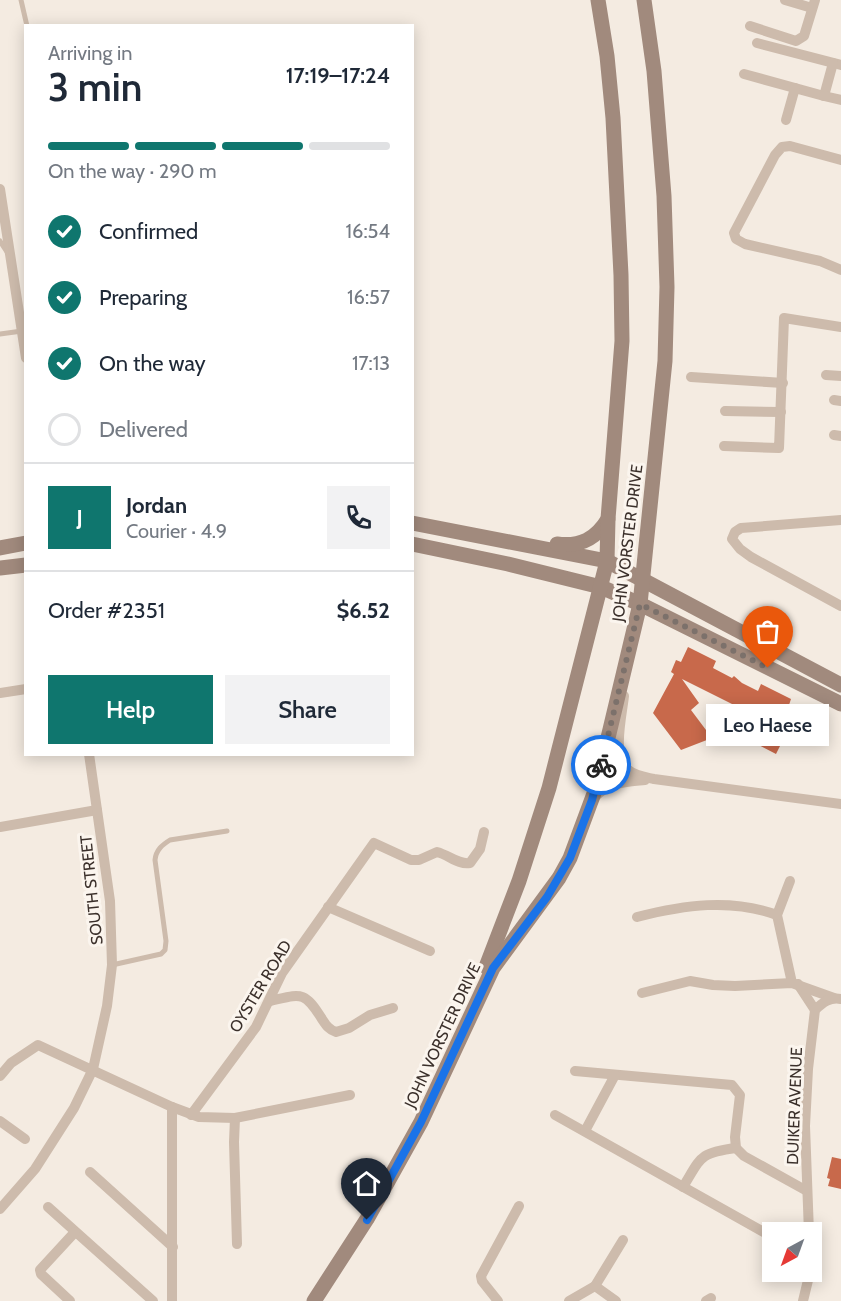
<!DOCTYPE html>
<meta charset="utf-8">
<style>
:root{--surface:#fff;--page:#f2f2f3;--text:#1f2937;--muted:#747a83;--line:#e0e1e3;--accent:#0f766e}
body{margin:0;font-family:Cabin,sans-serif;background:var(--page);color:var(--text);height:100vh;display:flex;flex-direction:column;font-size:22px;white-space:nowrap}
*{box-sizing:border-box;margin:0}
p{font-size:20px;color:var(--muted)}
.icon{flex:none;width:33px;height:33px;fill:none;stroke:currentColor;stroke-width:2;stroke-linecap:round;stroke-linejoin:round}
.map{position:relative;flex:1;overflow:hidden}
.panel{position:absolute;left:24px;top:24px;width:390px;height:732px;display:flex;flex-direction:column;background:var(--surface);border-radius:0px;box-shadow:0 3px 15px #0003}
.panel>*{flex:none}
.needle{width:39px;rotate:221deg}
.buttons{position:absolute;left:762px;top:1222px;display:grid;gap:12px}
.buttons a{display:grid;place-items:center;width:60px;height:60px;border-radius:0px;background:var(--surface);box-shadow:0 3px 15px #0003;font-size:30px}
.pin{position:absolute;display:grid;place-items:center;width:51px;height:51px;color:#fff;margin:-62px -26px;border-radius:50% 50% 50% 0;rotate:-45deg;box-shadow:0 0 6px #0007}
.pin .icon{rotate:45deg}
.courier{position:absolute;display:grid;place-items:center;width:60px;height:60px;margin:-30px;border:4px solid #1a73e8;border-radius:50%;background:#fff;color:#222;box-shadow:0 2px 8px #0007}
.bubble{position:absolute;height:42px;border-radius:0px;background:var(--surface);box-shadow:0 3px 15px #0003;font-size:20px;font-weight:600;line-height:42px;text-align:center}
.overview em{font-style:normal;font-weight:600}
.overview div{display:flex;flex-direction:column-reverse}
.overview{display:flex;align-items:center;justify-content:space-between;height:102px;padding:0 24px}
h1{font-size:39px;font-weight:600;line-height:45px}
.bar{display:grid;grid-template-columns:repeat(4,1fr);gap:9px 6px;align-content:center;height:72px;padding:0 24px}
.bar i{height:8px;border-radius:4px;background:var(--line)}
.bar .active{background:var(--accent)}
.bar p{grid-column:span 4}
.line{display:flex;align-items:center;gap:15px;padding:0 24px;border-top:2px solid var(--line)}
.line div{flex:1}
.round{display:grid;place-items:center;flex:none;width:63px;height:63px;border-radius:0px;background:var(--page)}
ol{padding:0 24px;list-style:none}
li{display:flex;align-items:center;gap:18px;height:66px}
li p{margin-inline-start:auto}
li .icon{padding:6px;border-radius:50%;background:var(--accent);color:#fff;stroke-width:4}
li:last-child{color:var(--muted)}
li i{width:33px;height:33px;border:3px solid var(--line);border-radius:50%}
.cta{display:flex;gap:12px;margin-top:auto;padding:12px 24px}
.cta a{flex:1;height:69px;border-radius:0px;background:var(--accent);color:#fff;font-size:24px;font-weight:600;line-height:69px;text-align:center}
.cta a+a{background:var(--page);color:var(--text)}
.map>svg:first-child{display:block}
</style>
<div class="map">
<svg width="841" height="1301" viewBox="0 0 841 1301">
<rect width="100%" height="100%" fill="#f4ebe1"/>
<!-- building -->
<g fill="#c8694b">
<path d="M 688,647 L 716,661 L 713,668 L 732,678 L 734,676 L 742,683 L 758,691 L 761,684 L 791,699 L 785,717 L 791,720 L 778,745 L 780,746 L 776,754 L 737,734 L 748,712 L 682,679 L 699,703 L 691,710 L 712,738 L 681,750 L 653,713 L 674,674 L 671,672 L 676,660 L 681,662 Z"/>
<path d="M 832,1157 L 841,1159 L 841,1189 L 828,1186 L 830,1179 L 827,1178 Z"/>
</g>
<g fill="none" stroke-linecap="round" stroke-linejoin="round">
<!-- lane -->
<g stroke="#cdbbac" stroke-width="5">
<path d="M 21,0 L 27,26"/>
<path d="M 0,241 L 7,252"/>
<path d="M 0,334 L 22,331"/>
<path d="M 112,965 L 161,954 L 165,950 L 166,941 L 155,860 C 156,850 162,845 170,840 L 227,831"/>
</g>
<!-- street -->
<g stroke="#cdbbac" stroke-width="10">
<path d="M 785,0 L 812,8"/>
<path d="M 750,26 L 796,41 L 804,36 L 815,0"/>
<path d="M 757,43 L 841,65"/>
<path d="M 744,74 L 824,96 L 833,63"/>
<path d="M 824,96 L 841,100"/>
<path d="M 786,120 L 795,88"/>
<path d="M 841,160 L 790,146 L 782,147 L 775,155 L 734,233 L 736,239 L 745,244 L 820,261 L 841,270"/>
<path d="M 0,189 L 26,358"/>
<path d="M 826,375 L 841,376"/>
<path d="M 691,377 L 783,383"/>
<path d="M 834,400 L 841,401"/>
<path d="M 725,411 L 781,412"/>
<path d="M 834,435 L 841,436"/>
<path d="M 724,446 L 779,448 L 784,318 L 841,327"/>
<path d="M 841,520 L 741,528 L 735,532 L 732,539 L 740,549 L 751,557 L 841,606"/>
<path d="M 0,693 L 26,689"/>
<path d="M 624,696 C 622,715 612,755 627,769 C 635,776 645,777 654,779 L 841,804"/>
<path d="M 594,798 C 608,782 625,782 645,780"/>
<path d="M 0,827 L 97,810"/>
<path d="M 790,881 L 777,915 L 792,983"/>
<path d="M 328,907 L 430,951"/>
<path d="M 637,917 C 684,905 731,898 777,915"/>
<path d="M 798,984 L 815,1010"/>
<path d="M 642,993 L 690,981 L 713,985 L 735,986 L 792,983 L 834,998"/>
<path d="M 270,1001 C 301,994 304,990 322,1019 C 326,1025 329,1030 336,1032 L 349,1028 L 370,1015 L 393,1008"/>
<path d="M 575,1071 L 732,1085 L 740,1095 L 735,1137 L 736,1148 L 744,1156 L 807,1191"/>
<path d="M 0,1076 L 11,1063 L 38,1045 L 172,1107 L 199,1117 L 235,1118 L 350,1095"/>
<path d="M 172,1107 L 172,1301"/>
<path d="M 191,1115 L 256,1027 L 282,973 L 374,843 L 411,860 L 419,860 L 437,852 C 449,855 458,865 470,863 L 480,849 L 484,832"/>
<path d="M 555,1115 L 767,1234"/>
<path d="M 235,1118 L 234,1142 L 237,1244"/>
<path d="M 0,1121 L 25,1139"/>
<path d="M 585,1131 L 615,1075"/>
<path d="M 90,1172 L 173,1247"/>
<path d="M 683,1187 C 702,1156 699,1153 736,1148"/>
<path d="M 48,1207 L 153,1301"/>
<path d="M 0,1209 L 35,1169 L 74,1108 L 93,1069 L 107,1006 L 112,965 L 110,901 L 89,754"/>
<path d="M 809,1233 L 805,1126 L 808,1069 L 815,1010 C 823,1002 830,997 841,999"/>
<path d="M 595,1286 L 616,1301"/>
<path d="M 70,1301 L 41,1274 L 40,1270 L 75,1232"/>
<path d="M 498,1301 L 482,1281 L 481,1276 L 519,1206"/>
<path d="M 569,1301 L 595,1286 L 623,1240"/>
<path d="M 706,1301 L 711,1298"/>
<path d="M 803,1301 L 810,1272"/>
</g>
<!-- secondary -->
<g stroke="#a18a7d" stroke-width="15">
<path d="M 412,523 L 607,561 L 841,685"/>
<path d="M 412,544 L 508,564 L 601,587 L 640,604 L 841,704"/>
<path d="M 557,544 C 580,547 596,539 608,519"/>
<path d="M 0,548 L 26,543"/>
<path d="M 0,568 L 26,565"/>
<path d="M 486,967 L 519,881 L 549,788 L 607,561 L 608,519 L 622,341 L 621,275 L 613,118 L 607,56 L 598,0"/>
<path d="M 314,1301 L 367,1219 L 421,1122 L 493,968 L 559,878 L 570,858 L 596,788 L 640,604 L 665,361 L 667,287 L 664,196 L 654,71 L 644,0"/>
</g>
</g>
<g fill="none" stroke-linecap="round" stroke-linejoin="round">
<!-- done -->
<path stroke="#7c716b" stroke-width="6" stroke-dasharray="0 10.8" d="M 601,765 L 640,604 L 768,668"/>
<!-- route -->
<path stroke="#1a73e8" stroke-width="8" d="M 367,1220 L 421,1122 L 493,968 L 547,897 L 570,858 L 592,800 L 601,765"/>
</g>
<g text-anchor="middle" stroke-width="6" stroke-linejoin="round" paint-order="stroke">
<!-- street labels -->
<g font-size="16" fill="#3b302b" stroke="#fbf5ee">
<text transform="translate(627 543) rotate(-83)" y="6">JOHN VORSTER DRIVE</text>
<text transform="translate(91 890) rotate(-96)" y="6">SOUTH STREET</text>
<text transform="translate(260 986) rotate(-59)" y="6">OYSTER ROAD</text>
<text transform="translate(442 1035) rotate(-65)" y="6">JOHN VORSTER DRIVE</text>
<text transform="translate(794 1106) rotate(-88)" y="6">DUIKER AVENUE</text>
</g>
</g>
</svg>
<div class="buttons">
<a><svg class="needle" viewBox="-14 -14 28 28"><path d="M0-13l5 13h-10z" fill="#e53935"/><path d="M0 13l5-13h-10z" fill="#747a83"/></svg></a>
</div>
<div class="pin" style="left:768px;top:668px;background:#ea580c"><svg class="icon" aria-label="bag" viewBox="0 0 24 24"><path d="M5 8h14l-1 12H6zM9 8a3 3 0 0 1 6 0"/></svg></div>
<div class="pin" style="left:367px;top:1220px;background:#1f2937"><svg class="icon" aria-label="home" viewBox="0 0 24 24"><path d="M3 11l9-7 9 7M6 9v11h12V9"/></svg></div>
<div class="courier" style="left:601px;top:765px"><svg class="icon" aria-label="bike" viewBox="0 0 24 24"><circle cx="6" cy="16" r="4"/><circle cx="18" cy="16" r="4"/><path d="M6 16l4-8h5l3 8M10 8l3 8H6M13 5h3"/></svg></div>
<div class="bubble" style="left:706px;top:704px;width:123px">Leo Haese</div>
<section class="panel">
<div class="overview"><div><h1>3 min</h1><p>Arriving in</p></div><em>17:19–17:24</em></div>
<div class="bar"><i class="active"></i><i class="active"></i><i class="active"></i><i></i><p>On the way · 290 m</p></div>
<ol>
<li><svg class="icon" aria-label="check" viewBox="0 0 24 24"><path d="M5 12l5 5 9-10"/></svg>Confirmed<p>16:54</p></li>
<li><svg class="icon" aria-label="check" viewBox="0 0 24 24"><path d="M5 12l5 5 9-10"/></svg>Preparing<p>16:57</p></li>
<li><svg class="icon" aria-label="check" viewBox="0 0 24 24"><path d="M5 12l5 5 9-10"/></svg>On the way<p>17:13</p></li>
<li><i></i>Delivered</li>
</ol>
<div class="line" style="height:108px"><b class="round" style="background:var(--accent);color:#fff">J</b><div><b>Jordan</b><p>Courier · 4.9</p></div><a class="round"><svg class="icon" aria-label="phone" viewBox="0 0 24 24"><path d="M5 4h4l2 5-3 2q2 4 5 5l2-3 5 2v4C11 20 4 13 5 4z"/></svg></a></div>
<div class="line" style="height:78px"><div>Order #2351</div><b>$6.52</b></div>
<div class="cta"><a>Help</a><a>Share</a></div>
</section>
</div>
